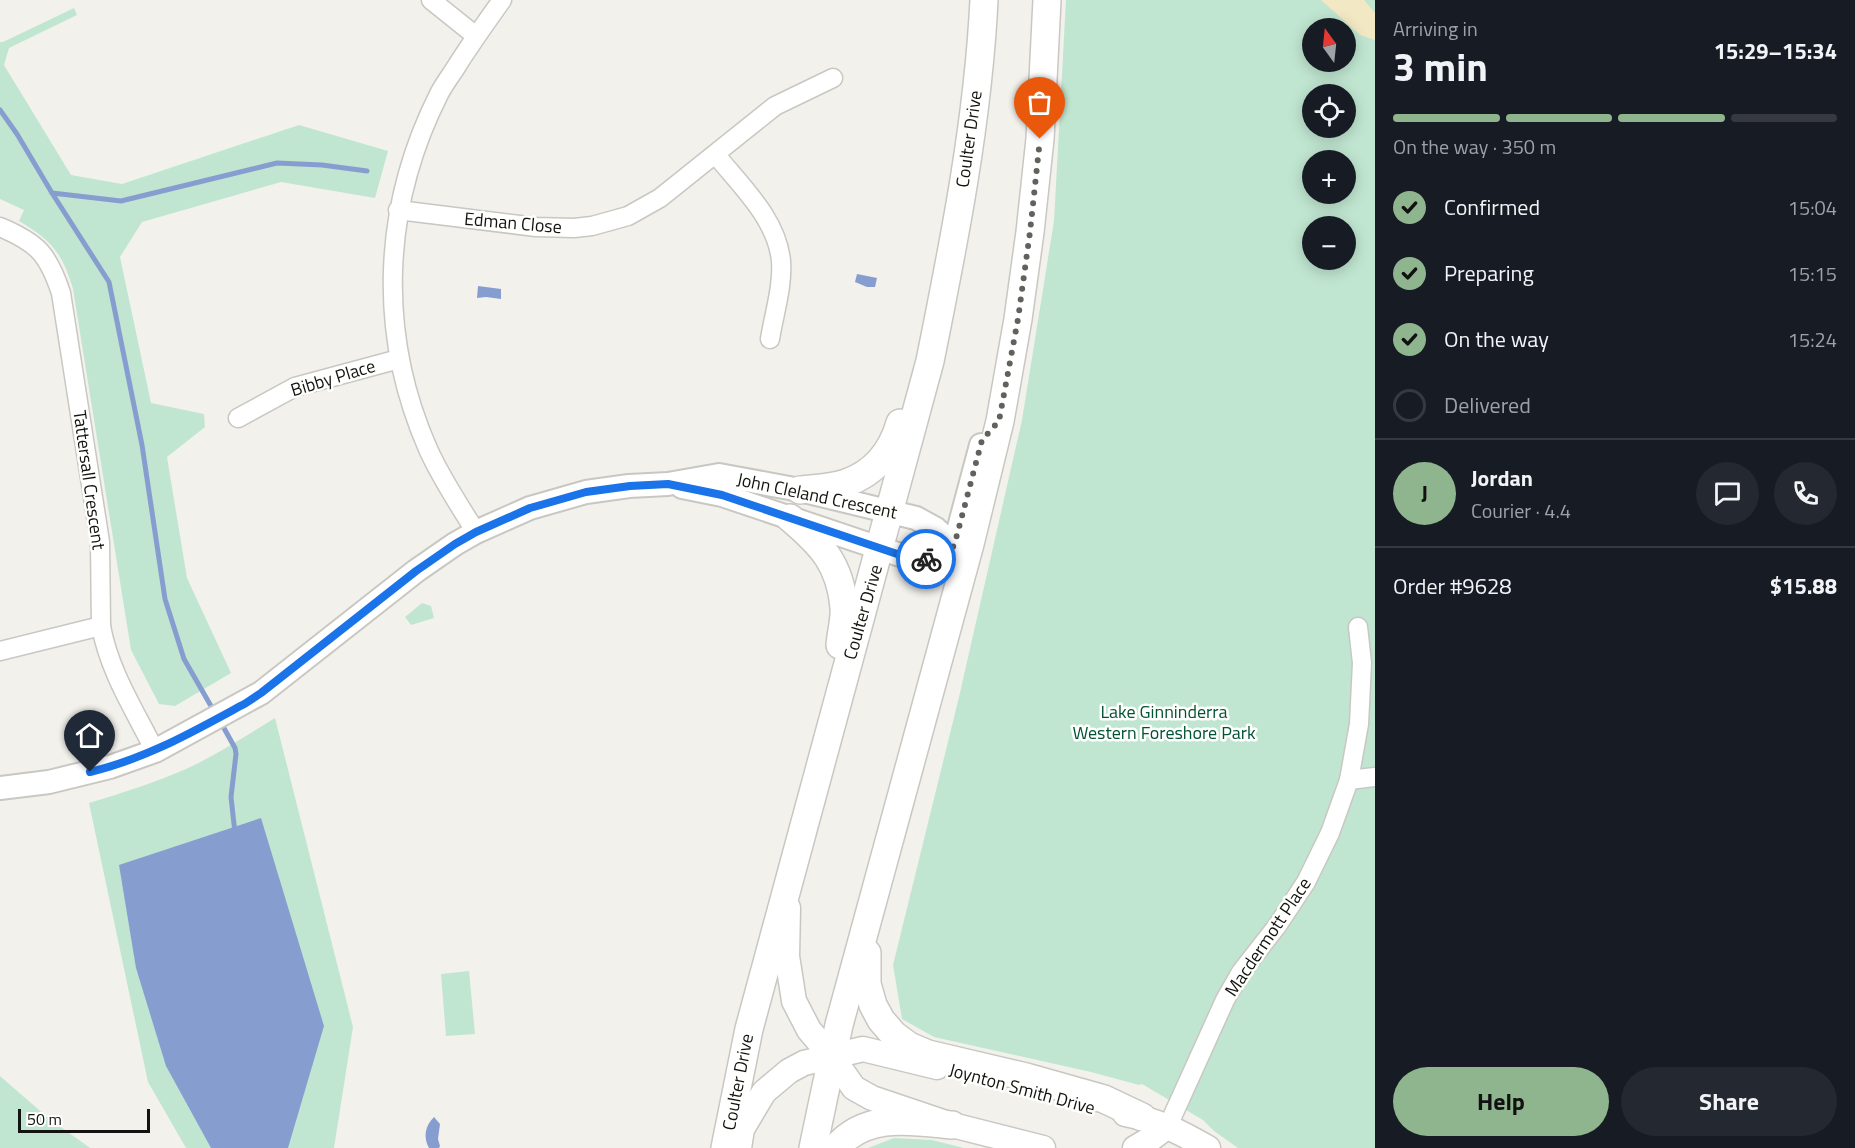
<!DOCTYPE html>
<meta charset="utf-8">
<style>
:root{--surface:#171b24;--page:#242831;--text:#f1f3f6;--muted:#9ea1a6;--line:#363941;--accent:#8fb58e}
body{margin:0;font-family:"Titillium Web",sans-serif;background:var(--page);color:var(--text);height:100vh;display:flex;flex-direction:column;font-size:22px;white-space:nowrap}
*{box-sizing:border-box;margin:0}
p{font-size:20px;color:var(--muted)}
.icon{flex:none;width:33px;height:33px;fill:none;stroke:currentColor;stroke-width:2;stroke-linecap:round;stroke-linejoin:round}
.map{position:relative;flex:1;overflow:hidden}
.drawer{display:flex;flex-direction:column;background:var(--surface);width:480px}
.drawer>*{flex:none}
.needle{width:39px;rotate:345deg}
.tools{position:absolute;left:1302px;top:18px;display:grid;gap:12px}
.tools a{display:grid;place-items:center;width:54px;height:54px;border-radius:50%;background:var(--surface);box-shadow:0 3px 15px #0003;font-size:30px}
.scale{position:absolute;left:18px;bottom:15px;width:132px;box-sizing:border-box;padding-left:6px;border:3px solid #131311;border-top:0;font-size:16px;line-height:21px;white-space:nowrap;color:#131311;-webkit-text-stroke:4px #fffffe;paint-order:stroke}
.pin{position:absolute;display:grid;place-items:center;width:51px;height:51px;color:#fff;margin:-62px -26px;border-radius:50% 50% 50% 0;rotate:-45deg;box-shadow:0 0 6px #0007}
.pin .icon{rotate:45deg}
.courier{position:absolute;display:grid;place-items:center;width:60px;height:60px;margin:-30px;border:4px solid #1a73e8;border-radius:50%;background:#fff;color:#222;box-shadow:0 2px 8px #0007}
.headline em{font-style:normal;font-weight:700}
.headline div{display:flex;flex-direction:column-reverse}
.headline{display:flex;align-items:center;justify-content:space-between;height:102px;padding:0 18px}
h1{font-size:39px;font-weight:700;line-height:45px}
.bar{display:grid;grid-template-columns:repeat(4,1fr);gap:9px 6px;align-content:center;height:72px;padding:0 18px}
.bar i{height:8px;border-radius:4px;background:var(--line)}
.bar .active{background:var(--accent)}
.bar p{grid-column:span 4}
.line{display:flex;align-items:center;gap:15px;padding:0 18px;border-top:2px solid var(--line)}
.line div{flex:1}
.round{display:grid;place-items:center;flex:none;width:63px;height:63px;border-radius:32px;background:var(--page)}
ol{padding:0 18px;list-style:none}
li{display:flex;align-items:center;gap:18px;height:66px}
li p{margin-inline-start:auto}
li .icon{padding:6px;border-radius:50%;background:var(--accent);color:#111;stroke-width:4}
li:last-child{color:var(--muted)}
li i{width:33px;height:33px;border:3px solid var(--line);border-radius:50%}
.button{display:flex;gap:12px;margin-top:auto;padding:12px 18px}
.button a{flex:1;height:69px;border-radius:36px;background:var(--accent);color:#111;font-size:24px;font-weight:700;line-height:69px;text-align:center}
.button a+a{background:var(--page);color:var(--text)}
main{display:flex;flex:1;min-height:0}
.map>svg:first-child{display:block}
</style>
<main>
<div class="map">
<svg width="1375" height="1148" viewBox="0 0 1375 1148">
<rect width="100%" height="100%" fill="#f3f1ec"/>
<!-- green -->
<g fill="#c0e6d1" fill-rule="evenodd">
<path d="M 1066,0 L 1375,0 L 1375,1148 L 1238,1148 L 1214,1131 L 1203,1120 L 1142,1084 L 1139,1085 L 1091,1072 L 934,1037 L 902,1019 L 893,965 L 959,697 L 1022,420 L 1054,221 ZM 1312,28 L 1346,28 L 1346,62 L 1312,62 ZM 1312,94 L 1346,94 L 1346,128 L 1312,128 ZM 1312,160 L 1346,160 L 1346,194 L 1312,194 ZM 1312,226 L 1346,226 L 1346,260 L 1312,260 Z"/>
<path d="M 74,8 L 77,15 L 9,48 L 4,65 L 71,175 L 122,184 L 299,125 L 388,151 L 375,198 L 281,182 L 142,222 L 120,257 L 151,403 L 204,414 L 205,427 L 167,457 L 187,578 L 231,673 L 175,706 L 159,704 L 131,650 L 73,289 C 62,252 51,240 19,221 L 24,210 L 0,199 L 0,42 L 3,42 Z"/>
<path d="M 422,603 L 431,606 L 434,618 L 411,625 L 405,617 Z"/>
<path d="M 275,718 L 353,1027 L 334,1148 L 186,1148 L 148,1082 L 89,803 C 122,793 154,783 186,769 C 217,755 246,736 275,718 Z"/>
<path d="M 469,971 L 475,1034 L 446,1036 L 441,974 Z"/>
<path d="M 0,1076 L 47,1117 L 90,1148 L 0,1148 Z"/>
<path d="M 894,1138 L 932,1140 L 964,1148 L 868,1148 Z"/>
</g>
<!-- sand -->
<path fill="#f2e8c3" d="M 1321,0 L 1364,0 L 1375,13 L 1375,40 L 1360,35 Z"/>
<!-- water -->
<g fill="#869ecf">
<path d="M 857,274 L 877,278 L 875,287 L 867,287 L 855,282 Z"/>
<path d="M 478,286 L 501,289 L 501,299 L 486,297 L 477,298 Z"/>
<path d="M 261,818 L 324,1026 L 288,1148 L 211,1148 L 166,1066 L 136,968 L 119,865 Z"/>
<path d="M 434,1117 L 440,1124 L 438,1139 L 440,1146 L 439,1148 L 429,1148 C 423,1137 425,1126 434,1117 Z"/>
</g>
<g fill="none" stroke-linecap="round" stroke-linejoin="round">
<!-- stream -->
<g stroke="#869ecf" stroke-width="5">
<path d="M 0,110 L 17,134 L 52,193 L 121,201 L 277,163 L 322,165 L 367,171"/>
<path d="M 52,193 L 109,282 L 142,445 L 165,599 L 184,659 L 215,713"/>
<path d="M 220,721 L 235,748 L 236,754 L 231,797 L 235,833"/>
</g>
<!-- minor casing -->
<g stroke="#c9c7c2" stroke-width="21">
<g id="minor">
<path d="M 431,0 L 476,36"/>
<path d="M 716,155 C 741,186 777,219 781,261 C 783,286 774,314 770,339"/>
<path d="M 398,210 L 536,227 L 574,228 L 592,226 L 628,216 L 660,198 L 775,106 L 833,78"/>
<path d="M 0,227 C 38,243 48,254 61,293 L 100,542 L 101,626 C 109,671 135,711 155,751"/>
<path d="M 238,418 L 295,387 L 399,359"/>
<path d="M 476,532 C 459,505 441,478 428,449 C 377,333 382,207 439,94 C 444,84 452,74 458,64 C 472,42 487,21 502,0"/>
<path d="M 0,651 L 101,626"/>
<path d="M 1349,780 L 1359,724 L 1362,663 L 1358,627"/>
<path d="M 1168,1126 L 1225,1000 L 1241,972 L 1277,926 L 1306,882 L 1330,833 L 1349,780 L 1375,777"/>
</g>
</g>
<!-- tertiary casing -->
<g stroke="#c9c7c2" stroke-width="26">
<g id="tertiary">
<path d="M 682,487 L 722,495 L 912,559 L 935,560 L 952,550 L 957,535 L 981,445"/>
<path d="M 0,788 L 49,782 L 110,767 L 155,751 L 261,693 L 416,571 L 455,544 L 476,532 L 530,508 L 586,492 L 629,486 L 668,484 L 719,475 L 800,490 L 891,512 L 916,518 L 936,529 L 948,540 L 952,550 L 959,584"/>
</g>
</g>
<!-- secondary casing -->
<g stroke="#c9c7c2" stroke-width="27">
<g id="secondary">
<path d="M 788,908 L 787,956 L 794,1001 L 809,1030 L 832,1057 L 854,1088 L 872,1098 L 952,1125 L 1043,1148"/>
<path d="M 1125,1114 C 1157,1120 1180,1132 1208,1148"/>
<path d="M 739,1148 L 742,1129 L 764,1092 L 789,1071 L 804,1063 L 863,1049 L 937,1067"/>
<path d="M 1135,1148 L 1152,1138 L 1168,1126"/>
</g>
</g>
<!-- primary casing -->
<g stroke="#c9c7c2" stroke-width="30">
<g id="primary">
<path d="M 800,490 C 815,488 833,488 846,483 C 875,473 892,451 900,423"/>
<path d="M 790,518 C 822,545 840,564 844,607 C 845,619 841,633 840,645"/>
<path d="M 867,953 L 867,984 L 873,1005 L 881,1020 L 894,1035 L 909,1046 L 928,1054 L 1026,1077 L 1104,1099 L 1142,1117"/>
<path d="M 725,1148 L 749,1029 L 930,361 C 954,242 978,122 984,0"/>
<path d="M 813,1148 L 839,1025 L 970,544 L 1000,421 L 1018,319 L 1030,232 L 1040,139 L 1047,0"/>
<path d="M 836,1148 C 866,1112 912,1121 952,1125"/>
</g>
</g>
<!-- minor -->
<use href="#minor" stroke="#fff" stroke-width="18"/>
<!-- tertiary -->
<use href="#tertiary" stroke="#fff" stroke-width="22"/>
<!-- secondary -->
<use href="#secondary" stroke="#fff" stroke-width="24"/>
<!-- primary -->
<use href="#primary" stroke="#fff" stroke-width="27"/>
</g>
<g fill="none" stroke-linecap="round" stroke-linejoin="round">
<!-- done -->
<path stroke="#61615e" stroke-width="6" stroke-dasharray="0 10.8" d="M 926,559 L 934,560 L 952,550 L 957,535 L 982,440 L 999,421 L 1018,319 L 1030,232 L 1040,139"/>
<!-- route -->
<path stroke="#1a73e8" stroke-width="8" d="M 90,772 C 148,758 194,731 246,703 L 261,693 L 416,571 L 455,544 L 476,532 L 530,508 L 586,492 L 630,486 L 668,484 L 722,495 L 912,559 L 926,559"/>
</g>
<g text-anchor="middle" stroke-width="5" stroke-linejoin="round" paint-order="stroke">
<!-- street labels -->
<g font-size="18" fill="#131311" stroke="#fffffe">
<text transform="translate(969 139) rotate(-82)" y="6">Coulter Drive</text>
<text transform="translate(513 223) rotate(5)" y="6">Edman Close</text>
<text transform="translate(333 378) rotate(-17)" y="6">Bibby Place</text>
<text transform="translate(89 480) rotate(82)" y="6">Tattersall Crescent</text>
<text transform="translate(817 496) rotate(12)" y="6">John Cleland Crescent</text>
<text transform="translate(863 612) rotate(-74)" y="6">Coulter Drive</text>
<text transform="translate(1268 937) rotate(-56)" y="6">Macdermott Place</text>
<text transform="translate(738 1082) rotate(-79)" y="6">Coulter Drive</text>
<text transform="translate(1022 1089) rotate(15)" y="6">Joynton Smith Drive</text>
</g>
<!-- park labels -->
<g font-size="18" fill="#005235" stroke="#fffffe">
<text x="1164" y="718">Lake Ginninderra<tspan x="1164" dy="21">Western Foreshore Park</tspan></text>
</g>
</g>
</svg>
<div class="tools">
<a><svg class="needle" viewBox="-14 -14 28 28"><path d="M0-13l5 13h-10z" fill="#e53935"/><path d="M0 13l5-13h-10z" fill="#9ea1a6"/></svg></a>
<a><svg class="icon" aria-label="locate" viewBox="0 0 24 24"><circle cx="12" cy="12" r="6"/><path d="M12 2v4M12 18v4M2 12h4M18 12h4"/></svg></a>
<a>+</a>
<a>−</a>
</div>
<div class="scale">50 m</div>
<div class="pin" style="left:1040px;top:139px;background:#ea580c"><svg class="icon" aria-label="bag" viewBox="0 0 24 24"><path d="M5 8h14l-1 12H6zM9 8a3 3 0 0 1 6 0"/></svg></div>
<div class="pin" style="left:90px;top:772px;background:#1f2937"><svg class="icon" aria-label="home" viewBox="0 0 24 24"><path d="M3 11l9-7 9 7M6 9v11h12V9"/></svg></div>
<div class="courier" style="left:926px;top:559px"><svg class="icon" aria-label="bike" viewBox="0 0 24 24"><circle cx="6" cy="16" r="4"/><circle cx="18" cy="16" r="4"/><path d="M6 16l4-8h5l3 8M10 8l3 8H6M13 5h3"/></svg></div>
</div>
<section class="drawer">
<div class="headline"><div><h1>3 min</h1><p>Arriving in</p></div><em>15:29–15:34</em></div>
<div class="bar"><i class="active"></i><i class="active"></i><i class="active"></i><i></i><p>On the way · 350 m</p></div>
<ol>
<li><svg class="icon" aria-label="check" viewBox="0 0 24 24"><path d="M5 12l5 5 9-10"/></svg>Confirmed<p>15:04</p></li>
<li><svg class="icon" aria-label="check" viewBox="0 0 24 24"><path d="M5 12l5 5 9-10"/></svg>Preparing<p>15:15</p></li>
<li><svg class="icon" aria-label="check" viewBox="0 0 24 24"><path d="M5 12l5 5 9-10"/></svg>On the way<p>15:24</p></li>
<li><i></i>Delivered</li>
</ol>
<div class="line" style="height:108px"><b class="round" style="background:var(--accent);color:#111">J</b><div><b>Jordan</b><p>Courier · 4.4</p></div><a class="round"><svg class="icon" aria-label="chat" viewBox="0 0 24 24"><path d="M4 5h16v11H9l-5 4z"/></svg></a><a class="round"><svg class="icon" aria-label="phone" viewBox="0 0 24 24"><path d="M5 4h4l2 5-3 2q2 4 5 5l2-3 5 2v4C11 20 4 13 5 4z"/></svg></a></div>
<div class="line" style="height:78px"><div>Order #9628</div><b>$15.88</b></div>
<div class="button"><a>Help</a><a>Share</a></div>
</section>
</main>
